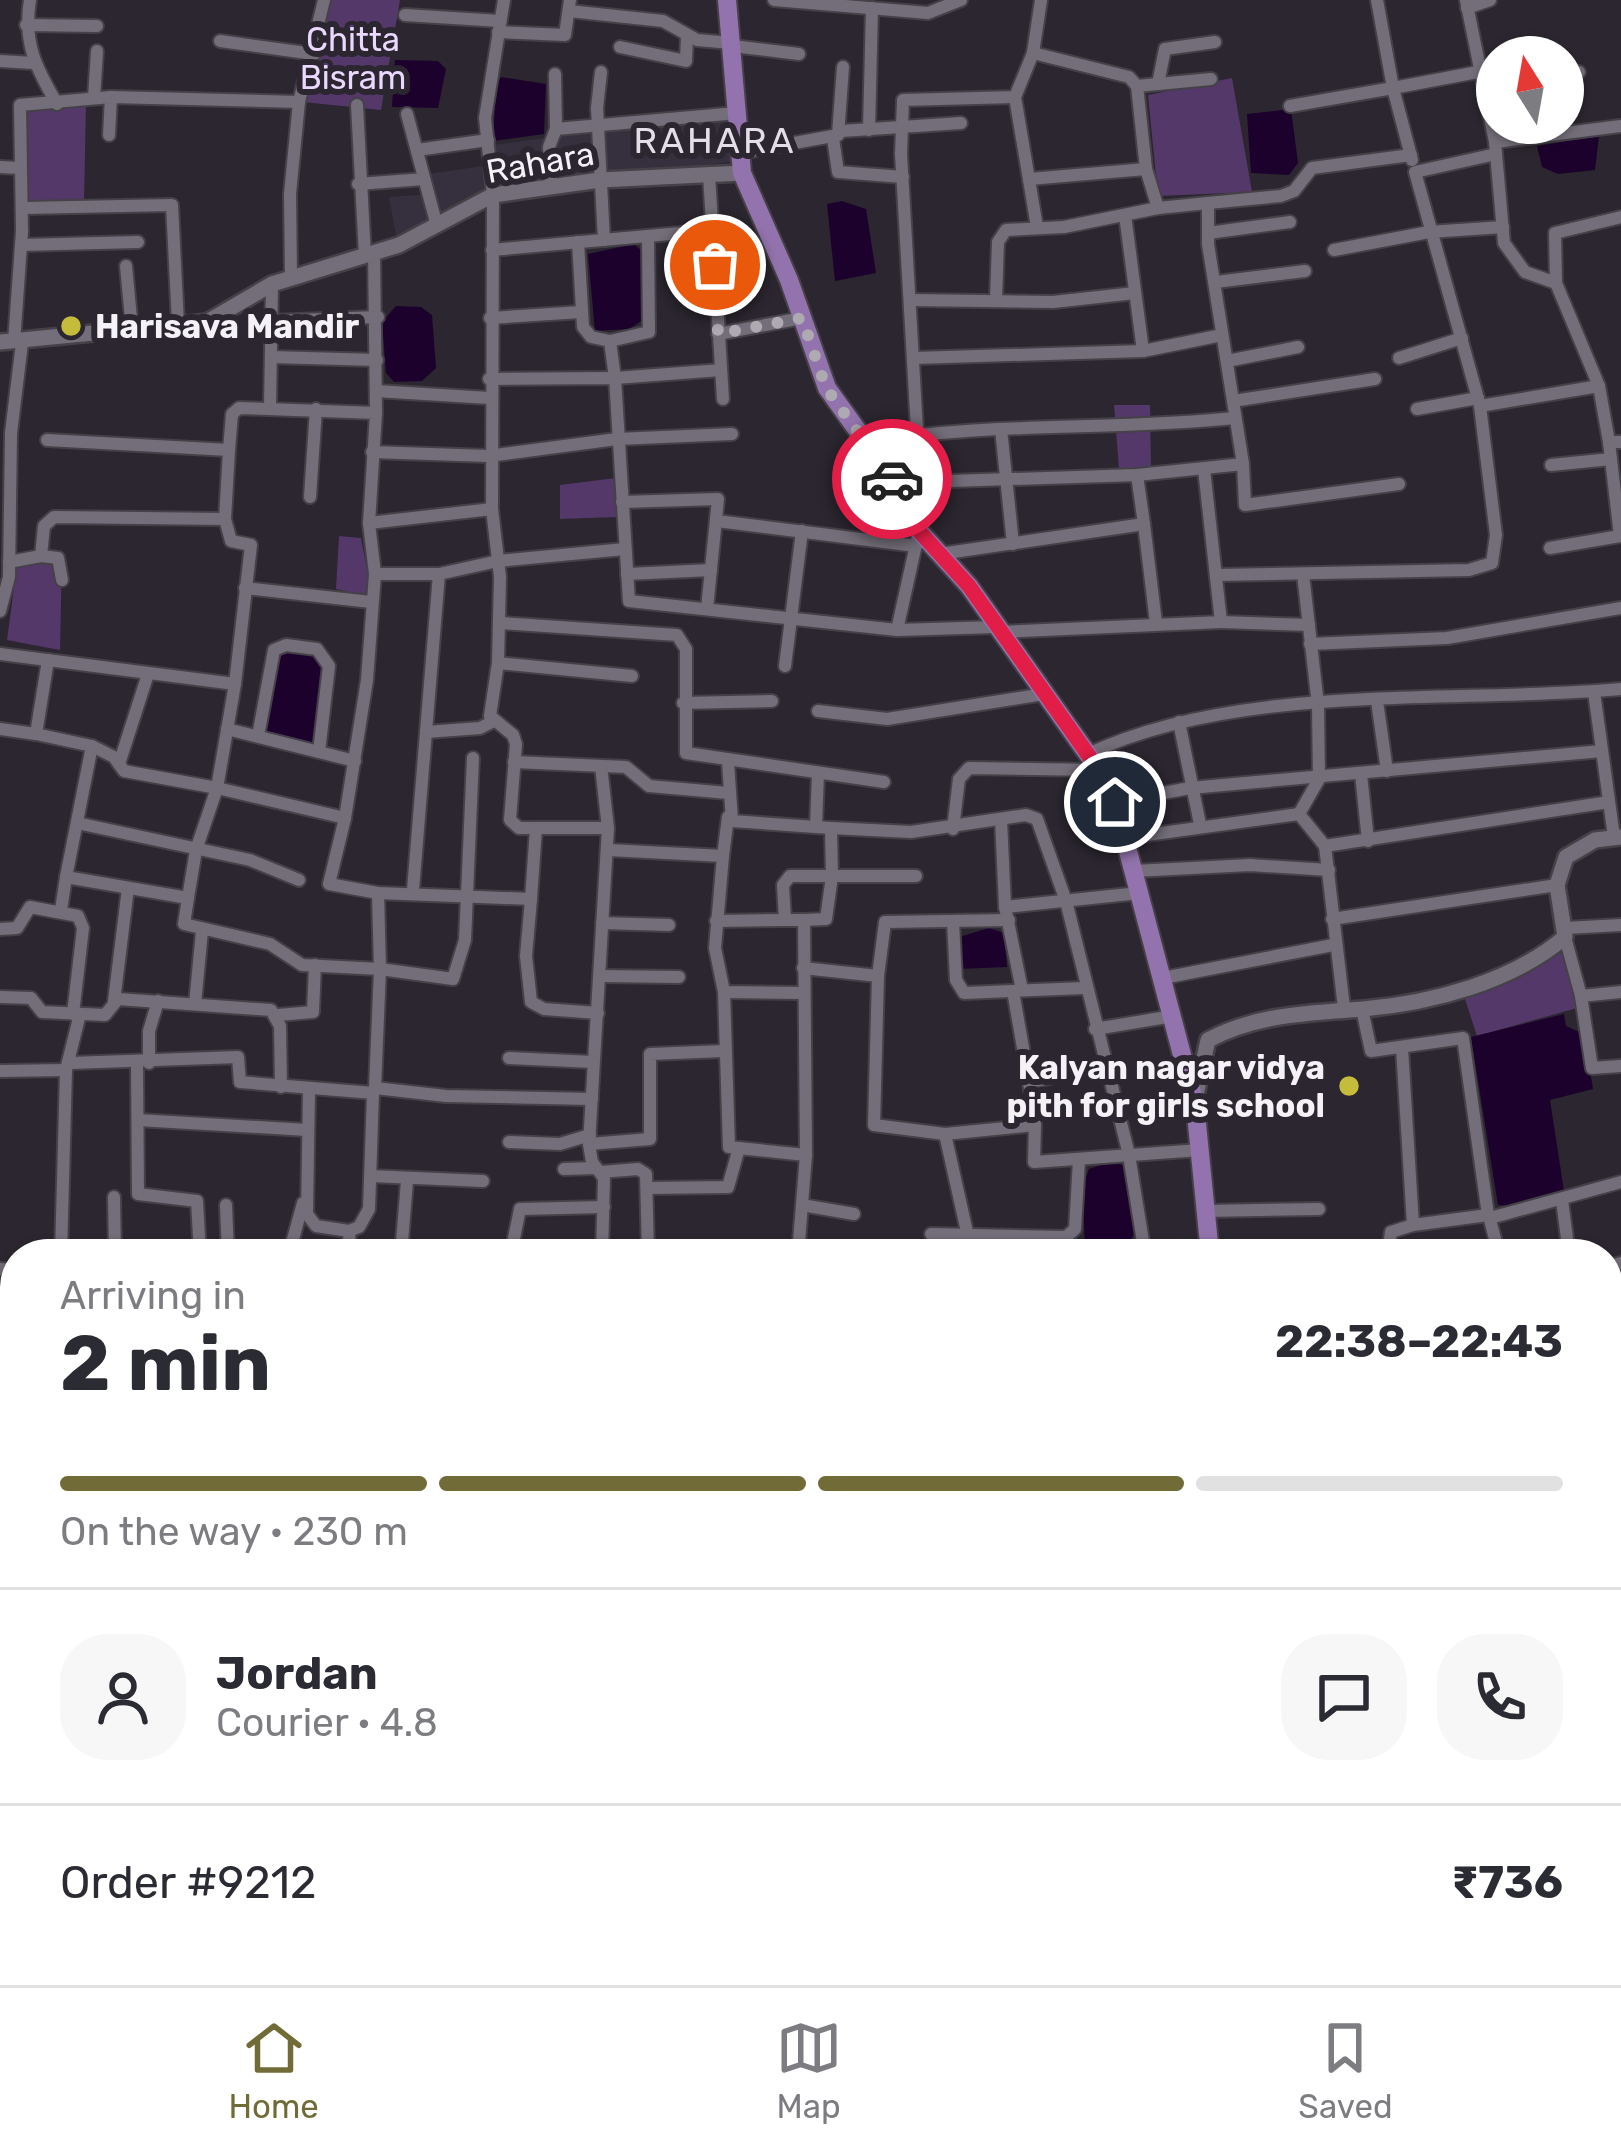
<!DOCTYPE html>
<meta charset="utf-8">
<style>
:root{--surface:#fff;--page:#f7f7f7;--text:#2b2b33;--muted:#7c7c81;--line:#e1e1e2;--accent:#716c37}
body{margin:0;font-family:Rubik,sans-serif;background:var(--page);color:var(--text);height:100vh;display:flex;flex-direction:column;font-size:45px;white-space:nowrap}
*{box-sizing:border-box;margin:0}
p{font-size:39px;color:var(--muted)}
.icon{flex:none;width:66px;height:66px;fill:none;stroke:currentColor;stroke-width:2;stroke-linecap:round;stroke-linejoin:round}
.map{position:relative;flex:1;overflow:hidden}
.side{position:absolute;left:0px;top:1239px;width:1623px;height:747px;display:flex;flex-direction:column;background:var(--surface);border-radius:48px 48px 0 0;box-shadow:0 3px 9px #0004}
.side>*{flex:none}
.needle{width:78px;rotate:349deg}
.controls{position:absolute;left:1476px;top:36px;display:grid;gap:24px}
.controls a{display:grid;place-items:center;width:108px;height:108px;border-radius:50%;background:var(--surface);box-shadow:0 3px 9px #0004;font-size:60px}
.pin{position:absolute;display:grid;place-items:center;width:102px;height:102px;color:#fff;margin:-51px;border:6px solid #fff;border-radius:50%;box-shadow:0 3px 12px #0007}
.courier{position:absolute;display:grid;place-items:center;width:120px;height:120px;margin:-60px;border:9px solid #e11d48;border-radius:50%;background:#fff;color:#222;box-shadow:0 3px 15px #0007}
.overview em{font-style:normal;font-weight:700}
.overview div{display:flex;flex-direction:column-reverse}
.overview{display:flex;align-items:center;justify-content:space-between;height:204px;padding:0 60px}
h1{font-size:78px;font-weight:700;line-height:90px}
.bar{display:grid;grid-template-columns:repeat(4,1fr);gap:18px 12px;align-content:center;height:144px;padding:0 60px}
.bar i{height:15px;border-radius:9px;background:var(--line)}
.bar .active{background:var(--accent)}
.bar p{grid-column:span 4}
.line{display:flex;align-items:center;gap:30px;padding:0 60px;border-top:3px solid var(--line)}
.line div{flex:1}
.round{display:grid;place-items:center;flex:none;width:126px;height:126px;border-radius:48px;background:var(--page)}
.menu{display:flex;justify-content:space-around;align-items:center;height:168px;border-top:3px solid var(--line);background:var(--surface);font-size:33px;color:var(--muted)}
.menu a{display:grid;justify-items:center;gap:6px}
.menu .active{color:var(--accent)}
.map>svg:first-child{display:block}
</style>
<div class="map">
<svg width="1621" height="1985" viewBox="0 0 1621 1985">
<rect width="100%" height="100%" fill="#2b262f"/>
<!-- built -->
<g fill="#362f3d">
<path d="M 730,112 L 731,162 L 499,191 L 494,145 Z"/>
<path d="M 488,165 L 492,191 L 397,241 L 389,197 L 433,194 L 429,174 Z"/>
</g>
<!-- green -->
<g fill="#54386a">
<path d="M 326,0 L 400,0 L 381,110 L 303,102 Z"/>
<path d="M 1232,78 L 1252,192 L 1158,196 L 1148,95 Z"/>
<path d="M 86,103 L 84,202 L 26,204 L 28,111 Z"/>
<path d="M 1114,405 L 1150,405 L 1151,468 L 1119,469 Z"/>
<path d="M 616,478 L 618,517 L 560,519 L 560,485 Z"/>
<path d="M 339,536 L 361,538 L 372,597 L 336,589 Z"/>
<path d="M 62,556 L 60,650 L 7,640 L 17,565 Z"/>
<path d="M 1563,948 L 1577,1008 L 1477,1036 L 1464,996 Z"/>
</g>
<!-- water -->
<g fill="#1c012d">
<path d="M 395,60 L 438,61 L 446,69 L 438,108 L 392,107 Z"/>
<path d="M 501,77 L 546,84 L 544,134 L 493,141 L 496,86 Z"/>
<path d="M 1291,109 L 1298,163 L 1289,175 L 1251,173 L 1247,114 Z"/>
<path d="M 1599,136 L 1595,170 L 1558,174 L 1542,167 L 1537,146 Z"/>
<path d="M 842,201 L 866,209 L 876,273 L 835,281 L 827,204 Z"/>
<path d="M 634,244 L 645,254 L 649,316 L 629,329 L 595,331 L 588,254 Z"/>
<path d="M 396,306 L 421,307 L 432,315 L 436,368 L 422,381 L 394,382 L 386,373 L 382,322 Z"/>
<path d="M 280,648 L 326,656 L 316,745 L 264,734 Z"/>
<path d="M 989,928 L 1004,933 L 1007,967 L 958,969 L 956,938 Z"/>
<path d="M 1564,1014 L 1566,1026 L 1584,1034 L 1593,1089 L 1550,1100 L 1564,1191 L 1520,1206 L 1498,1205 L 1471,1037 Z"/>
<path d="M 1114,1161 L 1133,1170 L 1140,1224 L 1131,1239 L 1085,1246 L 1082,1188 L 1089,1169 Z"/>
</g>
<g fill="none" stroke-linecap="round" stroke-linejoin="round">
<!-- minor casing -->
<g stroke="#454148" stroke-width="16">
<g id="minor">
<path d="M 30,0 C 23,43 36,68 57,104"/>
<path d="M 774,0 L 928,13 L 961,0"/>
<path d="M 1466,0 L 1495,142 L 1504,243 L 1525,272 L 1556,283 L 1599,386 L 1609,442 L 1621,442"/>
<path d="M 1467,8 L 1490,0"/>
<path d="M 569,11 L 663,21 L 697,40 L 732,43"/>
<path d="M 405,15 L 500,21"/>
<path d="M 26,25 L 97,26"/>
<path d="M 498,32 L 565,35 L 570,0"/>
<path d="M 220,41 L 314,54"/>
<path d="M 733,46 L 799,54"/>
<path d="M 620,47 L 686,61 L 687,36"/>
<path d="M 0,61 L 33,63"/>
<path d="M 601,72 L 597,108 L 604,240"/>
<path d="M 555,74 L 556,129 L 737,113"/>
<path d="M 1563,74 L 1579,72"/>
<path d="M 1158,84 L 1165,49 L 1215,42"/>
<path d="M 1137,86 L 1211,79"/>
<path d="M 1015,97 L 1037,227"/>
<path d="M 94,98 L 97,51"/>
<path d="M 357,105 L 365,256"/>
<path d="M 1290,106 L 1393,88 L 1377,0"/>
<path d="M 407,114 L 437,226"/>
<path d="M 869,130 L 872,8"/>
<path d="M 841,131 L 961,123"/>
<path d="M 109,135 L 111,97"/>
<path d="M 833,138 L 838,172 L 903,177"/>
<path d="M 1495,142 L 1621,126"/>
<path d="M 417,150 L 488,140"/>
<path d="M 740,153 L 838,135 L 843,67"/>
<path d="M 1496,154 L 1415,172 L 1480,406 L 1599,386"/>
<path d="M 1412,160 L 1393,88 L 1483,71"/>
<path d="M 0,167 L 19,168"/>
<path d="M 709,175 L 723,399"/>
<path d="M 1029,179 L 1146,169"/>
<path d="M 358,184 L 424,179"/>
<path d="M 551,186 L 549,147 L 556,129"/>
<path d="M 1208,203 L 1281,196 L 1294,191 L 1312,168 L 1411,155"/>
<path d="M 23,208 L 172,205 L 178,323"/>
<path d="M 1208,233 L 1290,222"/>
<path d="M 578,242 L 583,327 L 591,337 L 610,341 L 649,332 L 648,236"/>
<path d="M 21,245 L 138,242"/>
<path d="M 492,250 L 714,230"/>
<path d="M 1334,250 L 1429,232 L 1503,227"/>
<path d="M 374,253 L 376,413"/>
<path d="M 126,266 L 132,329"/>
<path d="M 291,276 L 290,194 L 299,102 L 324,0"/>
<path d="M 1216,282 L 1305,271"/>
<path d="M 1556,283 L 1555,233 L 1621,217"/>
<path d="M 911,300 L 1053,302 L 1135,293"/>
<path d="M 996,300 L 998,242 L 1006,230 L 1064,227 L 1158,208"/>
<path d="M 490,318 L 581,312"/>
<path d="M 271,321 L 378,317"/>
<path d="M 718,334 L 802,318"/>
<path d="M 610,341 L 615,378 L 721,370"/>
<path d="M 14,342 L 22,231 L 20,105 L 111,97 L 299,102"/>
<path d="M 1143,351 L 1222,335"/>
<path d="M 271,357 L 377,360"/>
<path d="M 914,358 L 1143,351 L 1125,215"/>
<path d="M 1399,358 L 1462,338"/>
<path d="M 1227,361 L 1298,347"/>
<path d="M 489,379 L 615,378 L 629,601 L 897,630"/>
<path d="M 376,391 L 489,398"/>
<path d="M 1233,401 L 1375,379"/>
<path d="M 270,407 L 272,284"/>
<path d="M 1417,409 L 1478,398"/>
<path d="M 1001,429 L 1013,544"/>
<path d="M 866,443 C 988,421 1112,431 1235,418"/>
<path d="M 229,450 L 225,519 L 231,541 L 251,545 L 235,684"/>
<path d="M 372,452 L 488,456 L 617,439 L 732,434"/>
<path d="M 1243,464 L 1245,505 L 1399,484"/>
<path d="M 1551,465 L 1611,459"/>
<path d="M 920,482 L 901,154 L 903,100 L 1015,97 L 1033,53"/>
<path d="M 901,491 L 920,482 L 1137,475 L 1243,464 L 1208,244 L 1208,203 L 1158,208 L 1146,169 L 1137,86 L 1129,77 L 1033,53 L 1041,0"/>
<path d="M 310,497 L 316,409"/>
<path d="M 622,502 L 718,499 L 707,609"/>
<path d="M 492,509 L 493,195 L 485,118 L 504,0"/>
<path d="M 717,521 L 916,546"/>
<path d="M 369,523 L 492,509 L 500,577 L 498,663 L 632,676"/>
<path d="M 1144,524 L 1156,623"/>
<path d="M 919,531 L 897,630 L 996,627"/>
<path d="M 1550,548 L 1620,536 L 1609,442"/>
<path d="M 940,554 L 1144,524 L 1137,475"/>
<path d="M 41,556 L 58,558 L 62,580"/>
<path d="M 9,562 L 41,556 L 44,526 L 54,517 L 225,519"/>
<path d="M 375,574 L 439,574 L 413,890"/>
<path d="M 439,574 L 498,561 L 625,549"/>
<path d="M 627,574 L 711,570"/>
<path d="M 1303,574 L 1318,705 L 1319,779 L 1299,814 L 1325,846 L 1344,1008"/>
<path d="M 1216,575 L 1469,570 L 1492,563 L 1496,535 L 1480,406"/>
<path d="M 245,588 L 371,602"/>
<path d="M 0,611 L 9,577 L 11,433 L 22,343"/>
<path d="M 1221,622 L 1309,625"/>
<path d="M 501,623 L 677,635 L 686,649 L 686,753 L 884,782"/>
<path d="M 1000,632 L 1221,622 L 1204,469"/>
<path d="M 1310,644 L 1447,638 L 1621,608"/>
<path d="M 0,654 L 235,684 L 217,788 L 345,818 L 367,680 L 375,574 L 369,523 L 376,413 L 239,408 L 232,414 L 229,450 L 47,440"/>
<path d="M 48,660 L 36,734 L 92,746 L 66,877 L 188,898 L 184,924 L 270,944 L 302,965 L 380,969 L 375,1088 L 446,1096 L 592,1099"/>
<path d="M 498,663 L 490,716 L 513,735 L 516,744 L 510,820 L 519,828 L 536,828"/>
<path d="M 785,666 L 802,531"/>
<path d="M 1594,692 L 1614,837"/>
<path d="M 1377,701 L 1387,771"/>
<path d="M 683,703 L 772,701"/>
<path d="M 818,711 L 887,719 L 1044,694"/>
<path d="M 1179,722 L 1200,824"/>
<path d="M 0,729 L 36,734"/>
<path d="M 227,729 L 355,761"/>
<path d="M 426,732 L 480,728 L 492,722"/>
<path d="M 258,736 L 274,650 L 286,645 L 317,649 L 329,666 L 319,752"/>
<path d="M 92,746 L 114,757 L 124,771 L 217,788 L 196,850 L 188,898"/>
<path d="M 1088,754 C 1241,682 1454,704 1621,689"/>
<path d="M 514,762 L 626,767 L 649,786 L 728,793"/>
<path d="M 728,762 L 732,821 L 816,827"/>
<path d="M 119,764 L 148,674"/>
<path d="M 601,766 L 608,828"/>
<path d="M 1361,774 L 1368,841"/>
<path d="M 1115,802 L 1190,788 L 1602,751"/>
<path d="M 345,818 L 329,884 L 378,893 L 531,899 L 536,828 L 608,828 L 589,1144 L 592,1162 L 604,1178 L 602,1254"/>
<path d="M 1001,819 L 1005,907 L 1022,990"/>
<path d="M 77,823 L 250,860 L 299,880"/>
<path d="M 831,828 L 911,832 L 1026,815 L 1037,819 L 1066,901 L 1129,1155 L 1145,1254"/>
<path d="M 953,829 L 959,779 L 969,768 L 1099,770"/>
<path d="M 1125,838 L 1299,814"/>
<path d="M 1325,846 L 1609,802"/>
<path d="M 609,850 L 723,856 L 715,948 L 724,992 L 804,993"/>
<path d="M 723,856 L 728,817"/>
<path d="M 1134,871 L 1250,865 L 1329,870"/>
<path d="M 378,893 L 380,969 L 453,979 L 465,940 L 473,758"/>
<path d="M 531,899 L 526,956 L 531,1002 L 544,1009 L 598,1013"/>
<path d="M 1005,907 L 1139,893"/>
<path d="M 61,910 L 66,877"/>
<path d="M 1332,919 L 1557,885"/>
<path d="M 804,920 L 826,919 L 832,876 L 916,876"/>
<path d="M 716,921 L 785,920"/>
<path d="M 953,922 L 956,980 L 964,993 L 1084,988"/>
<path d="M 602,923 L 669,925"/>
<path d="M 1565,928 L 1621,925"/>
<path d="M 0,929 L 17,928 L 30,907 L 78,916 L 83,928 L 73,1014"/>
<path d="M 1565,937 L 1581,996 L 1621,992"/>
<path d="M 803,968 L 878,976 L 874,1125 L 945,1134 L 1035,1125 L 1029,1082 L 1105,1067"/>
<path d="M 600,976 L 679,977"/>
<path d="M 878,976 L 885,922 L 1009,920"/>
<path d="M 1163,978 L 1333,945"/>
<path d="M 1013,991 L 1029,1082"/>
<path d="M 724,992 L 729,1147 L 806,1155"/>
<path d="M 1581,996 L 1592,1068 L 1621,1066"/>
<path d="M 0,997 L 31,998 L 42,1012 L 105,1015 L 118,999 L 271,1010 L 280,1026 L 281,1087"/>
<path d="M 114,1001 L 128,888"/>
<path d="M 195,1004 L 202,931"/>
<path d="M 1362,1009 L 1371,1051 L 1463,1038 L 1488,1215 L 1413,1225 L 1402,1048"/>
<path d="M 278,1015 L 313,1012 L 315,965"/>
<path d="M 1095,1029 L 1173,1016"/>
<path d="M 509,1058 L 593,1062"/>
<path d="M 71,1063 L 238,1057 L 240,1082 L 373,1093 L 375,1088"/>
<path d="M 149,1063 L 149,1031 L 158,1001"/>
<path d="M 137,1064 L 138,1194 L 197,1201 L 200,1254"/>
<path d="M 0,1071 L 66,1070"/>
<path d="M 309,1090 L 307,1214 L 316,1226 L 349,1231"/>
<path d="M 138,1120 L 307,1130"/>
<path d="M 1035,1125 L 1034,1162 L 1200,1150"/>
<path d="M 945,1134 L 967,1232"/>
<path d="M 509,1142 L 560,1144 L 590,1135"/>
<path d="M 589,1144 L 650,1139 L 650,1054 L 724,1051"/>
<path d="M 564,1169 L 595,1168"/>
<path d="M 601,1172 L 638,1169 L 646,1174 L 648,1254"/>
<path d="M 371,1176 L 483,1181"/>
<path d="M 647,1188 L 728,1187 L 739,1148"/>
<path d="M 114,1197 L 115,1254"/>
<path d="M 1562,1200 L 1569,1254"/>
<path d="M 226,1205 L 228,1254"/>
<path d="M 802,1205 L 854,1214"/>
<path d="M 1205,1211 L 1319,1209"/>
<path d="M 1489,1216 L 1499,1254"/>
<path d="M 1490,1218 L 1621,1182"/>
<path d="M 931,1234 L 1066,1237 L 1072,1254"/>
<path d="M 1066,1237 L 1075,1229 L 1079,1160"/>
<path d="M 512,1248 L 520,1209 L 604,1207"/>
<path d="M 61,1254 L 66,1070 L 80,1014"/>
<path d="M 289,1254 L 303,1203"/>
<path d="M 350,1254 L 349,1231 L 359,1227 L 369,1209 L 373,1093"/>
<path d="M 401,1254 L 407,1181"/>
<path d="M 798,1254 L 806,1155 L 804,920 L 785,920 L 783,885 L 790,876 L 832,876 L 831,828 L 816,827 L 818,773"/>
<path d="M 1388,1254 L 1391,1232 L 1413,1225"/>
<path d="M 1608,1267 L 1621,1263"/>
<path d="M 0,1269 L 15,1270"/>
<path d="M 0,1342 L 15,1341"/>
<path d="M 1608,1352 L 1621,1351"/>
<path d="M 1608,1413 L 1611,1440 L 1621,1442"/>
<path d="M 0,1440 L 15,1442"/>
<path d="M 3,1458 L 15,1615"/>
<path d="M 1608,1574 L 1621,1578"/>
<path d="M 0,1685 L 15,1682"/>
<path d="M 1608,1759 L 1612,1759"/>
<path d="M 0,1797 L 15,1795"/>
<path d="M 0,1872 L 15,1871"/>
<path d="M 84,1971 L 91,1985"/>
<path d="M 157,1971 L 157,1985"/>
<path d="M 371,1971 L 481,1982 L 538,1976 L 542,1971"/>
<path d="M 1571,1971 L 1621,1976"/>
<path d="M 0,1972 L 15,1969"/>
<path d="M 268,1985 L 270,1971"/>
<path d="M 923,1985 L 924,1971"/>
<path d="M 1102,1985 L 1126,1971"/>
</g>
</g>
<!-- tertiary casing -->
<g stroke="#454148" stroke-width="20">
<g id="tertiary">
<path d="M 0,342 L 207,322 L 272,284 L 399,245 L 493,195 L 600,180 L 742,173"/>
<path d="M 1196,1095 L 1208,1040 C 1257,1014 1309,1013 1363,1009 C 1432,1003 1512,982 1565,937 L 1557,885 L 1566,857 L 1595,840 L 1621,837"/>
<path d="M 1608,1383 L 1621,1381"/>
<path d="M 0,1458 L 15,1458"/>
</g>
</g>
<!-- primary casing -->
<g stroke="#454148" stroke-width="22">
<g id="primary">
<path d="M 727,0 L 742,173 L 789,280 L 827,388 L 901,491 L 919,531 L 969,586 L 1111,787 L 1195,1104 L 1210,1254"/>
<path d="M 1001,1985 L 1005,1971"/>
</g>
</g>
<!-- minor -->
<use href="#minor" stroke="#736e79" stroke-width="12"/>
<!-- tertiary -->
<use href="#tertiary" stroke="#736e79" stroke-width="15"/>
<!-- primary -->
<use href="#primary" stroke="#9373ad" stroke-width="18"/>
</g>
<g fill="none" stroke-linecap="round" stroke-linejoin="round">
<!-- done -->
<path stroke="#aeaab1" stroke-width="12" stroke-dasharray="0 21.6" d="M 715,265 L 718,334 L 802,318 L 826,388 L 892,479"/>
<!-- route -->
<path stroke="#e11d48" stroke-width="15" d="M 892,479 L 919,531 L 969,586 L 1111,787 L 1115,802"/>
</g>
<!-- markers -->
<g fill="#c6bc3c" stroke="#2b262f" stroke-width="4.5">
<circle cx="71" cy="326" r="12"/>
<circle cx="1349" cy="1086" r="12"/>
</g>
<g text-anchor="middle" stroke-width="12" stroke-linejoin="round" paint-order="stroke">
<!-- park labels -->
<g font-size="33" fill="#ebd8fe" stroke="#2b262f">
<text x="353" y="51">Chitta<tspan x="353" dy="38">Bisram</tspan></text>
</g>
<!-- street labels -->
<g font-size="33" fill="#f4f1f7" stroke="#2b262f">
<text transform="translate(540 162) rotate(-10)" y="12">Rahara</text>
</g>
<!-- poi labels -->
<g font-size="33" font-weight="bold" fill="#f4f1f7" stroke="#2b262f" text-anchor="start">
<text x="95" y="338">Harisava Mandir</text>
<text x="1325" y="1079" text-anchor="end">Kalyan nagar vidya<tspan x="1325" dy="38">pith for girls school</tspan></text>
</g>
<!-- neighbourhood labels -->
<g font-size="36" letter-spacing="3" fill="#e4deea" stroke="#2b262f">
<text x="715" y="153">RAHARA</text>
</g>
</g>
</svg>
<div class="controls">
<a><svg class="needle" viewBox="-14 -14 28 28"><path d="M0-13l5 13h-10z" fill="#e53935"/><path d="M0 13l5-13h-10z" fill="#7c7c81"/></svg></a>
</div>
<div class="pin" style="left:715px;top:265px;background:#ea580c"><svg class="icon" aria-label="bag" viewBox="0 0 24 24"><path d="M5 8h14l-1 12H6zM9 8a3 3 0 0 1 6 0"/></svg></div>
<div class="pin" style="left:1115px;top:802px;background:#1f2937"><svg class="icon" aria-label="home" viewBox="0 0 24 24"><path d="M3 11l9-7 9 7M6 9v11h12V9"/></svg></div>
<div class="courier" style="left:892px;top:479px"><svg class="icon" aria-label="car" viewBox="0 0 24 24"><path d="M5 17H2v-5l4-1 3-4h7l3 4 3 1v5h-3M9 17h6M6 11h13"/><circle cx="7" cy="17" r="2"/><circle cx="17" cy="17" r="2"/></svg></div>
<section class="side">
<div class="overview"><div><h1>2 min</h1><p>Arriving in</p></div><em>22:38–22:43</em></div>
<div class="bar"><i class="active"></i><i class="active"></i><i class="active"></i><i></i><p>On the way · 230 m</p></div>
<div class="line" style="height:216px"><a class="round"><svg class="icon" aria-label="person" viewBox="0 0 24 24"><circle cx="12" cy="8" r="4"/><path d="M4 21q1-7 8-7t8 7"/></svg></a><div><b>Jordan</b><p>Courier · 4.8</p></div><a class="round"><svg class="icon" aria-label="chat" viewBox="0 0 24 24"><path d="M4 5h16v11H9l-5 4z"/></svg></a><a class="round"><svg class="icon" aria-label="phone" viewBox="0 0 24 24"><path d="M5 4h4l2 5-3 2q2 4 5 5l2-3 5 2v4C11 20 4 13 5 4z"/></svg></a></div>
<div class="line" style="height:156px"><div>Order #9212</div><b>₹736</b></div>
</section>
</div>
<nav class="menu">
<a class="active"><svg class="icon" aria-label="home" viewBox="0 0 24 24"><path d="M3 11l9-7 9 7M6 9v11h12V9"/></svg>Home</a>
<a><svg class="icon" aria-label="map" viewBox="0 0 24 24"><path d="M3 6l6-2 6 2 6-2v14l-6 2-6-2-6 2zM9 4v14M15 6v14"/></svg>Map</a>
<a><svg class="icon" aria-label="saved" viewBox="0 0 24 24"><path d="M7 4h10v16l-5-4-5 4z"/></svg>Saved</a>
</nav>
